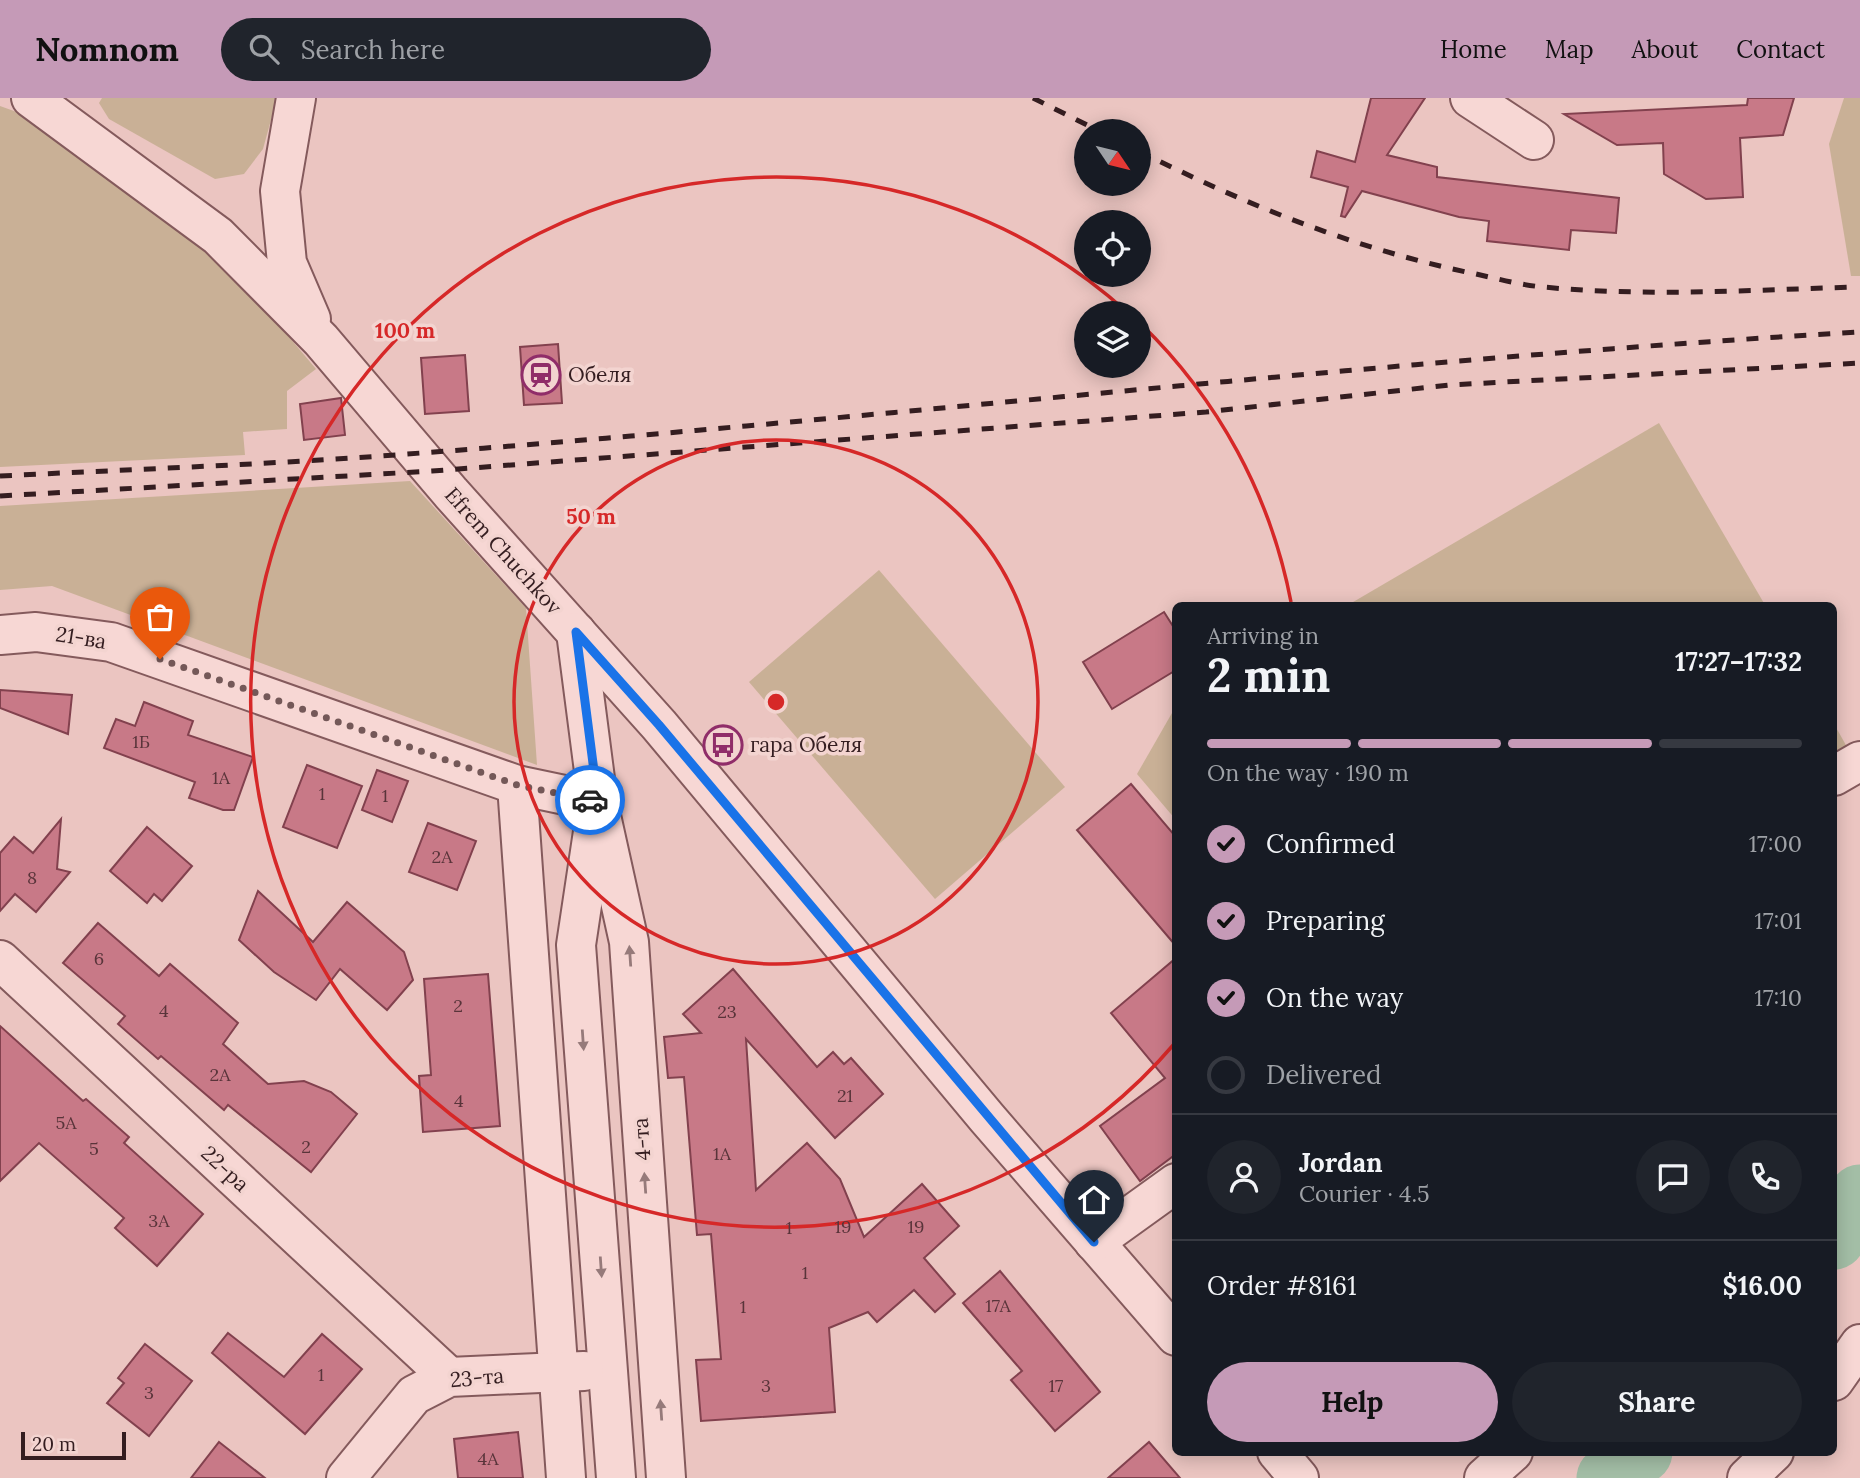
<!DOCTYPE html>
<meta charset="utf-8">
<style>
:root{--surface:#171b24;--page:#20242c;--text:#f1f3f6;--muted:#9ea1a6;--line:#363941;--accent:#c59ab7}
body{margin:0;font-family:Lora,serif;background:var(--page);color:var(--text);height:100vh;display:flex;flex-direction:column;font-size:26px;white-space:nowrap}
*{box-sizing:border-box;margin:0}
p{font-size:23px;color:var(--muted)}
.icon{flex:none;width:38px;height:38px;fill:none;stroke:currentColor;stroke-width:2;stroke-linecap:round;stroke-linejoin:round}
.map{position:relative;flex:1;overflow:hidden}
.drawer{position:absolute;left:1172px;top:504px;width:665px;height:854px;display:flex;flex-direction:column;background:var(--surface);border-radius:10px;box-shadow:0 4px 18px #0003}
.drawer>*{flex:none}
.needle{width:46px;rotate:125deg}
.tools{position:absolute;left:1074px;top:21px;display:grid;gap:14px}
.tools a{display:grid;place-items:center;width:77px;height:77px;border-radius:50%;background:var(--surface);box-shadow:0 4px 18px #0003;font-size:35px}
.scale{position:absolute;left:21px;bottom:18px;width:105px;box-sizing:border-box;padding-left:7px;border:4px solid #341d20;border-top:0;font-size:19px;line-height:24px;white-space:nowrap;color:#341d20;-webkit-text-stroke:5px #f3d4d0;paint-order:stroke}
.pin{position:absolute;display:grid;place-items:center;width:60px;height:60px;color:#fff;margin:-72px -30px;border-radius:50% 50% 50% 0;rotate:-45deg;box-shadow:0 0 7px #0007}
.pin .icon{rotate:45deg}
.courier{position:absolute;display:grid;place-items:center;width:70px;height:70px;margin:-35px;border:5px solid #1a73e8;border-radius:50%;background:#fff;color:#222;box-shadow:0 2px 9px #0007}
.overview em{font-style:normal;font-weight:800}
.overview div{display:flex;flex-direction:column-reverse}
.overview{display:flex;align-items:center;justify-content:space-between;height:119px;padding:0 35px}
h1{font-size:46px;font-weight:800;line-height:52px}
.bar{display:grid;grid-template-columns:repeat(4,1fr);gap:10px 7px;align-content:center;height:84px;padding:0 35px}
.bar i{height:9px;border-radius:5px;background:var(--line)}
.bar .active{background:var(--accent)}
.bar p{grid-column:span 4}
.line{display:flex;align-items:center;gap:18px;padding:0 35px;border-top:2px solid var(--line)}
.line div{flex:1}
.round{display:grid;place-items:center;flex:none;width:74px;height:74px;border-radius:37px;background:var(--page)}
ol{padding:0 35px;list-style:none}
li{display:flex;align-items:center;gap:21px;height:77px}
li p{margin-inline-start:auto}
li .icon{padding:7px;border-radius:50%;background:var(--accent);color:#111;stroke-width:4}
li:last-child{color:var(--muted)}
li i{width:38px;height:38px;border:4px solid var(--line);border-radius:50%}
.button{display:flex;gap:14px;margin-top:auto;padding:14px 35px}
.button a{flex:1;height:80px;border-radius:42px;background:var(--accent);color:#111;font-size:28px;font-weight:800;line-height:80px;text-align:center}
.button a+a{background:var(--page);color:var(--text)}
header{display:flex;align-items:center;gap:42px;box-sizing:border-box;height:98px;padding:0 35px;background:var(--accent);color:#111}
header strong{font-size:33px}
nav{display:flex;gap:38px;margin-inline-start:auto;font-size:24px}
.search{width:490px;height:63px;background:var(--page);display:flex;align-items:center;gap:18px;box-sizing:border-box;padding:0 24px;border-radius:38px;color:var(--muted);font-size:26px}
.map>svg:first-child{display:block}
</style>
<header>
<strong>Nomnom</strong>
<div class="search"><svg class="icon" aria-label="search" viewBox="0 0 24 24"><circle cx="10" cy="10" r="6"/><path d="M15 15l6 6"/></svg>Search here</div>
<nav><a>Home</a><a>Map</a><a>About</a><a>Contact</a></nav>
</header>
<div class="map">
<svg width="1860" height="1380" viewBox="0 0 1860 1380">
<rect width="100%" height="100%" fill="#ebc5c1"/>
<!-- green -->
<g fill="#c9b096">
<path d="M 102,0 L 277,0 L 263,51 L 244,76 L 215,81 L 109,21 L 99,5 Z"/>
<path d="M 1844,0 L 1860,0 L 1860,178 L 1851,178 L 1829,46 Z"/>
<path d="M 0,8 L 39,22 L 236,176 L 316,271 L 287,293 L 287,331 L 243,334 L 245,357 L 0,369 Z"/>
<path d="M 1659,325 L 1765,507 L 1348,507 Z"/>
<path d="M 410,383 L 526,510 L 537,667 L 52,488 L 0,492 L 0,408 Z"/>
<path d="M 879,472 L 1065,689 L 935,801 L 749,584 Z"/>
<path d="M 1176,608 L 1176,722 L 1137,676 Z"/>
<path d="M 1834,626 L 1851,656 L 1834,666 Z"/>
</g>
<g fill="none" stroke-linecap="round" stroke-linejoin="round">
<!-- river -->
<g stroke="#a3bea6" stroke-width="63">
<path d="M 1834,1140 L 1860,1098"/>
<path d="M 1608,1380 L 1641,1354"/>
</g>
</g>
<!-- building -->
<g fill="#c87987" stroke="#82414e" stroke-width="2">
<path d="M 1371,0 L 1425,0 L 1387,57 L 1437,69 L 1437,79 L 1619,100 L 1616,135 L 1571,132 L 1569,152 L 1487,143 L 1489,123 L 1459,119 L 1362,93 L 1345,119 L 1341,118 L 1348,89 L 1311,79 L 1317,53 L 1355,64 Z"/>
<path d="M 1748,0 L 1794,0 L 1783,37 L 1740,40 L 1743,99 L 1706,101 L 1664,76 L 1663,45 L 1617,47 L 1564,16 L 1747,7 Z"/>
<path d="M 558,246 L 562,305 L 524,307 L 520,249 Z"/>
<path d="M 465,257 L 469,313 L 425,316 L 421,260 Z"/>
<path d="M 341,300 L 345,337 L 304,342 L 300,306 Z"/>
<path d="M 1164,514 L 1176,533 L 1176,572 L 1112,611 L 1083,564 Z"/>
<path d="M 0,592 L 72,597 L 68,636 L 0,610 Z"/>
<path d="M 144,604 L 193,623 L 188,637 L 253,659 L 234,712 L 223,712 L 189,700 L 195,684 L 104,650 L 116,621 L 135,628 Z"/>
<path d="M 307,667 L 362,688 L 337,750 L 283,729 Z"/>
<path d="M 377,672 L 408,683 L 392,724 L 362,712 Z"/>
<path d="M 1131,686 L 1176,739 L 1176,848 L 1077,732 Z"/>
<path d="M 61,721 L 57,771 L 70,774 L 36,814 L 15,796 L 0,813 L 0,755 L 14,739 L 33,755 Z"/>
<path d="M 428,725 L 476,743 L 457,792 L 409,774 Z"/>
<path d="M 147,729 L 192,768 L 162,803 L 154,796 L 147,805 L 110,773 Z"/>
<path d="M 258,793 L 313,844 L 347,804 L 404,854 L 413,882 L 387,912 L 340,871 L 316,902 L 274,874 L 239,842 Z"/>
<path d="M 98,825 L 159,878 L 170,866 L 238,925 L 223,946 L 268,986 L 304,983 L 331,994 L 357,1016 L 311,1074 L 228,1007 L 224,1012 L 161,958 L 158,961 L 118,926 L 125,918 L 63,865 Z"/>
<path d="M 1176,860 L 1176,1056 L 1140,1083 L 1100,1028 L 1165,980 L 1111,915 Z"/>
<path d="M 733,871 L 817,969 L 833,954 L 844,966 L 851,960 L 883,996 L 835,1040 L 746,941 L 756,1092 L 807,1045 L 840,1081 L 864,1139 L 922,1086 L 959,1128 L 924,1160 L 955,1196 L 935,1214 L 914,1192 L 877,1224 L 868,1214 L 829,1230 L 835,1314 L 701,1323 L 696,1262 L 721,1261 L 711,1136 L 697,1137 L 684,979 L 668,980 L 664,939 L 701,935 L 683,916 Z"/>
<path d="M 488,876 L 500,1028 L 423,1034 L 419,978 L 431,977 L 424,881 Z"/>
<path d="M 0,928 L 83,1003 L 86,1001 L 129,1039 L 124,1045 L 203,1116 L 157,1168 L 115,1130 L 124,1120 L 39,1045 L 0,1083 Z"/>
<path d="M 1000,1173 L 1100,1294 L 1055,1333 L 1011,1282 L 1022,1273 L 963,1205 Z"/>
<path d="M 228,1235 L 284,1279 L 322,1236 L 362,1271 L 305,1336 L 212,1255 Z"/>
<path d="M 145,1246 L 192,1283 L 149,1338 L 107,1305 L 124,1285 L 118,1280 Z"/>
<path d="M 518,1334 L 523,1380 L 458,1380 L 454,1341 Z"/>
<path d="M 219,1344 L 265,1380 L 191,1380 Z"/>
<path d="M 1149,1344 L 1180,1380 L 1108,1380 Z"/>
</g>
<g fill="none" stroke-linecap="round" stroke-linejoin="round">
<!-- minor casing -->
<g stroke="#845a5c" stroke-width="42">
<g id="minor">
<path d="M 31,0 L 218,138 L 321,242 L 451,395 L 659,627 L 987,1020 L 1176,1238"/>
<path d="M 296,0 L 280,93 L 287,165 L 311,221"/>
<path d="M 1470,0 L 1534,42"/>
<path d="M 576,534 L 598,704 L 629,844 L 666,1380"/>
<path d="M 0,537 L 36,534 L 111,544 L 517,687 L 598,704"/>
<path d="M 1834,678 L 1860,663"/>
<path d="M 517,687 L 566,1380"/>
<path d="M 594,727 L 576,847 L 616,1380"/>
<path d="M 0,862 L 449,1279"/>
<path d="M 1094,1144 L 1176,1085"/>
<path d="M 1834,1283 L 1860,1246"/>
<path d="M 1277,1354 L 1299,1380"/>
<path d="M 346,1380 L 414,1297 L 449,1279 L 584,1273"/>
<path d="M 1484,1380 L 1513,1354"/>
<path d="M 1747,1380 L 1774,1354"/>
</g>
</g>
<!-- minor -->
<use href="#minor" stroke="#f7d7d4" stroke-width="38"/>
<!-- rail -->
<g stroke="#341d20" stroke-width="5" stroke-dasharray="12 12" stroke-linecap="butt">
<path d="M 1033,0 L 1099,33"/>
<path d="M 1139,53 C 1246,107 1358,152 1476,176 C 1498,181 1521,187 1543,189 C 1647,199 1751,192 1855,189"/>
<path d="M 0,378 C 140,371 281,366 421,355 C 901,319 1379,262 1860,234"/>
<path d="M 0,398 L 432,373 L 1206,314 L 1449,287 L 1860,265"/>
</g>
</g>
<!-- one-way arrows -->
<defs><path id="oneway-solid" d="M-6-.8H1V-3.2L6.5 0L1 3.2V.8H-6Z" transform="scale(1.75)"/></defs>
<g fill="#967a7a">
<use href="#oneway-solid" transform="translate(630 858) rotate(-94)"/>
<use href="#oneway-solid" transform="translate(583 942) rotate(86)"/>
<use href="#oneway-solid" transform="translate(645 1085) rotate(-94)"/>
<use href="#oneway-solid" transform="translate(601 1169) rotate(86)"/>
<use href="#oneway-solid" transform="translate(661 1312) rotate(-94)"/>
</g>
<g fill="none" stroke-linecap="round" stroke-linejoin="round">
<!-- done -->
<path stroke="#745858" stroke-width="7" stroke-dasharray="0 12.6" d="M 160,561 L 517,687 L 590,702"/>
<!-- route -->
<path stroke="#1a73e8" stroke-width="9" d="M 590,702 L 598,704 L 576,534 L 659,627 L 1094,1144"/>
</g>
<!-- distance rings -->
<g fill="none" stroke="#d62828" stroke-width="3.5">
<circle cx="776" cy="604" r="262"/>
<path d="M1175 945A525 525 0 1 1 1127 214M1141 226A525 525 0 0 1 1291 504"/>
</g>
<!-- icons -->
<defs>
<g id="station-ring" transform="scale(2.0125)"><circle r="9.5" fill="#f3d4d0" stroke="#902d69" stroke-width="1.5"/><path d="M-3-6H3Q5-6 5-4V2Q5 4 3 4L4.5 6H3L1.5 4h-3L-3 6H-4.5L-3 4Q-5 4-5 2V-4Q-5-6-3-6ZM-3.5-4v3h7v-3ZM-3.5 1v1.5H-2V1ZM2 1v1.5H3.5V1Z" fill="#902d69"/></g>
<g id="bus-ring" transform="scale(2.0125)"><circle r="9.5" fill="#f3d4d0" stroke="#902d69" stroke-width="1.5"/><path d="M-5-6H5V4H4V6H2V4H-2V6H-4V4H-5ZM-3.5-4V0h7V-4ZM-3.5 1.2v1.5H-2V1.2ZM2 1.2v1.5H3.5V1.2Z" fill="#902d69"/></g>
</defs>
<g fill-rule="evenodd">
<use href="#station-ring" x="541" y="277"/>
<use href="#bus-ring" x="723" y="647"/>
</g>
<g text-anchor="middle" stroke-width="7" stroke-linejoin="round" paint-order="stroke">
<!-- number labels -->
<g font-size="18" fill="#59343a">
<text x="141" y="650">1Б</text>
<text x="221" y="686">1А</text>
<text x="322" y="702">1</text>
<text x="385" y="704">1</text>
<text x="442" y="765">2А</text>
<text x="32" y="786">8</text>
<text x="99" y="867">6</text>
<text x="458" y="914">2</text>
<text x="164" y="919">4</text>
<text x="727" y="920">23</text>
<text x="220" y="983">2А</text>
<text x="845" y="1004">21</text>
<text x="459" y="1009">4</text>
<text x="66" y="1031">5А</text>
<text x="306" y="1055">2</text>
<text x="94" y="1057">5</text>
<text x="722" y="1062">1А</text>
<text x="159" y="1129">3А</text>
<text x="843" y="1135">19</text>
<text x="916" y="1135">19</text>
<text x="789" y="1136">1</text>
<text x="805" y="1181">1</text>
<text x="998" y="1214">17А</text>
<text x="743" y="1215">1</text>
<text x="321" y="1283">1</text>
<text x="766" y="1294">3</text>
<text x="1056" y="1294">17</text>
<text x="149" y="1301">3</text>
<text x="488" y="1367">4А</text>
</g>
<!-- poi labels -->
<g font-size="21" fill="#341d20" stroke="#f3d4d0" text-anchor="start">
<text x="568" y="284">Обеля</text>
<text x="750" y="654">гара Обеля</text>
</g>
<!-- street labels -->
<g font-size="21" fill="#341d20" stroke="#f3d4d0">
<text transform="translate(503 453) rotate(48)" y="7">Efrem Chuchkov</text>
<text transform="translate(81 540) rotate(9)" y="7">21-ва</text>
<text transform="translate(642 1041) rotate(-94)" y="7">4-та</text>
<text transform="translate(225 1071) rotate(43)" y="7">22-ра</text>
<text transform="translate(477 1280) rotate(-5)" y="7">23-та</text>
</g>
</g>
<circle cx="776" cy="604" r="10" fill="#d62828" stroke="#f3d4d0" stroke-width="3.5"/>
<g font-size="21" text-anchor="middle" font-weight="bold" fill="#d62828" stroke="#f3d4d0" stroke-width="7" stroke-linejoin="round" paint-order="stroke">
<text x="405" y="240">100 m</text>
<text x="591" y="426">50 m</text>
</g>
</svg>
<div class="tools">
<a><svg class="needle" viewBox="-14 -14 28 28"><path d="M0-13l5 13h-10z" fill="#e53935"/><path d="M0 13l5-13h-10z" fill="#9ea1a6"/></svg></a>
<a><svg class="icon" aria-label="locate" viewBox="0 0 24 24"><circle cx="12" cy="12" r="6"/><path d="M12 2v4M12 18v4M2 12h4M18 12h4"/></svg></a>
<a><svg class="icon" aria-label="layers" viewBox="0 0 24 24"><path d="M12 4l9 5-9 5-9-5zM3 14l9 5 9-5"/></svg></a>
</div>
<div class="scale">20 m</div>
<div class="pin" style="left:160px;top:561px;background:#ea580c"><svg class="icon" aria-label="bag" viewBox="0 0 24 24"><path d="M5 8h14l-1 12H6zM9 8a3 3 0 0 1 6 0"/></svg></div>
<div class="pin" style="left:1094px;top:1144px;background:#1f2937"><svg class="icon" aria-label="home" viewBox="0 0 24 24"><path d="M3 11l9-7 9 7M6 9v11h12V9"/></svg></div>
<div class="courier" style="left:590px;top:702px"><svg class="icon" aria-label="car" viewBox="0 0 24 24"><path d="M5 17H2v-5l4-1 3-4h7l3 4 3 1v5h-3M9 17h6M6 11h13"/><circle cx="7" cy="17" r="2"/><circle cx="17" cy="17" r="2"/></svg></div>
<section class="drawer">
<div class="overview"><div><h1>2 min</h1><p>Arriving in</p></div><em>17:27–17:32</em></div>
<div class="bar"><i class="active"></i><i class="active"></i><i class="active"></i><i></i><p>On the way · 190 m</p></div>
<ol>
<li><svg class="icon" aria-label="check" viewBox="0 0 24 24"><path d="M5 12l5 5 9-10"/></svg>Confirmed<p>17:00</p></li>
<li><svg class="icon" aria-label="check" viewBox="0 0 24 24"><path d="M5 12l5 5 9-10"/></svg>Preparing<p>17:01</p></li>
<li><svg class="icon" aria-label="check" viewBox="0 0 24 24"><path d="M5 12l5 5 9-10"/></svg>On the way<p>17:10</p></li>
<li><i></i>Delivered</li>
</ol>
<div class="line" style="height:126px"><a class="round"><svg class="icon" aria-label="person" viewBox="0 0 24 24"><circle cx="12" cy="8" r="4"/><path d="M4 21q1-7 8-7t8 7"/></svg></a><div><b>Jordan</b><p>Courier · 4.5</p></div><a class="round"><svg class="icon" aria-label="chat" viewBox="0 0 24 24"><path d="M4 5h16v11H9l-5 4z"/></svg></a><a class="round"><svg class="icon" aria-label="phone" viewBox="0 0 24 24"><path d="M5 4h4l2 5-3 2q2 4 5 5l2-3 5 2v4C11 20 4 13 5 4z"/></svg></a></div>
<div class="line" style="height:91px"><div>Order #8161</div><b>$16.00</b></div>
<div class="button"><a>Help</a><a>Share</a></div>
</section>
</div>
